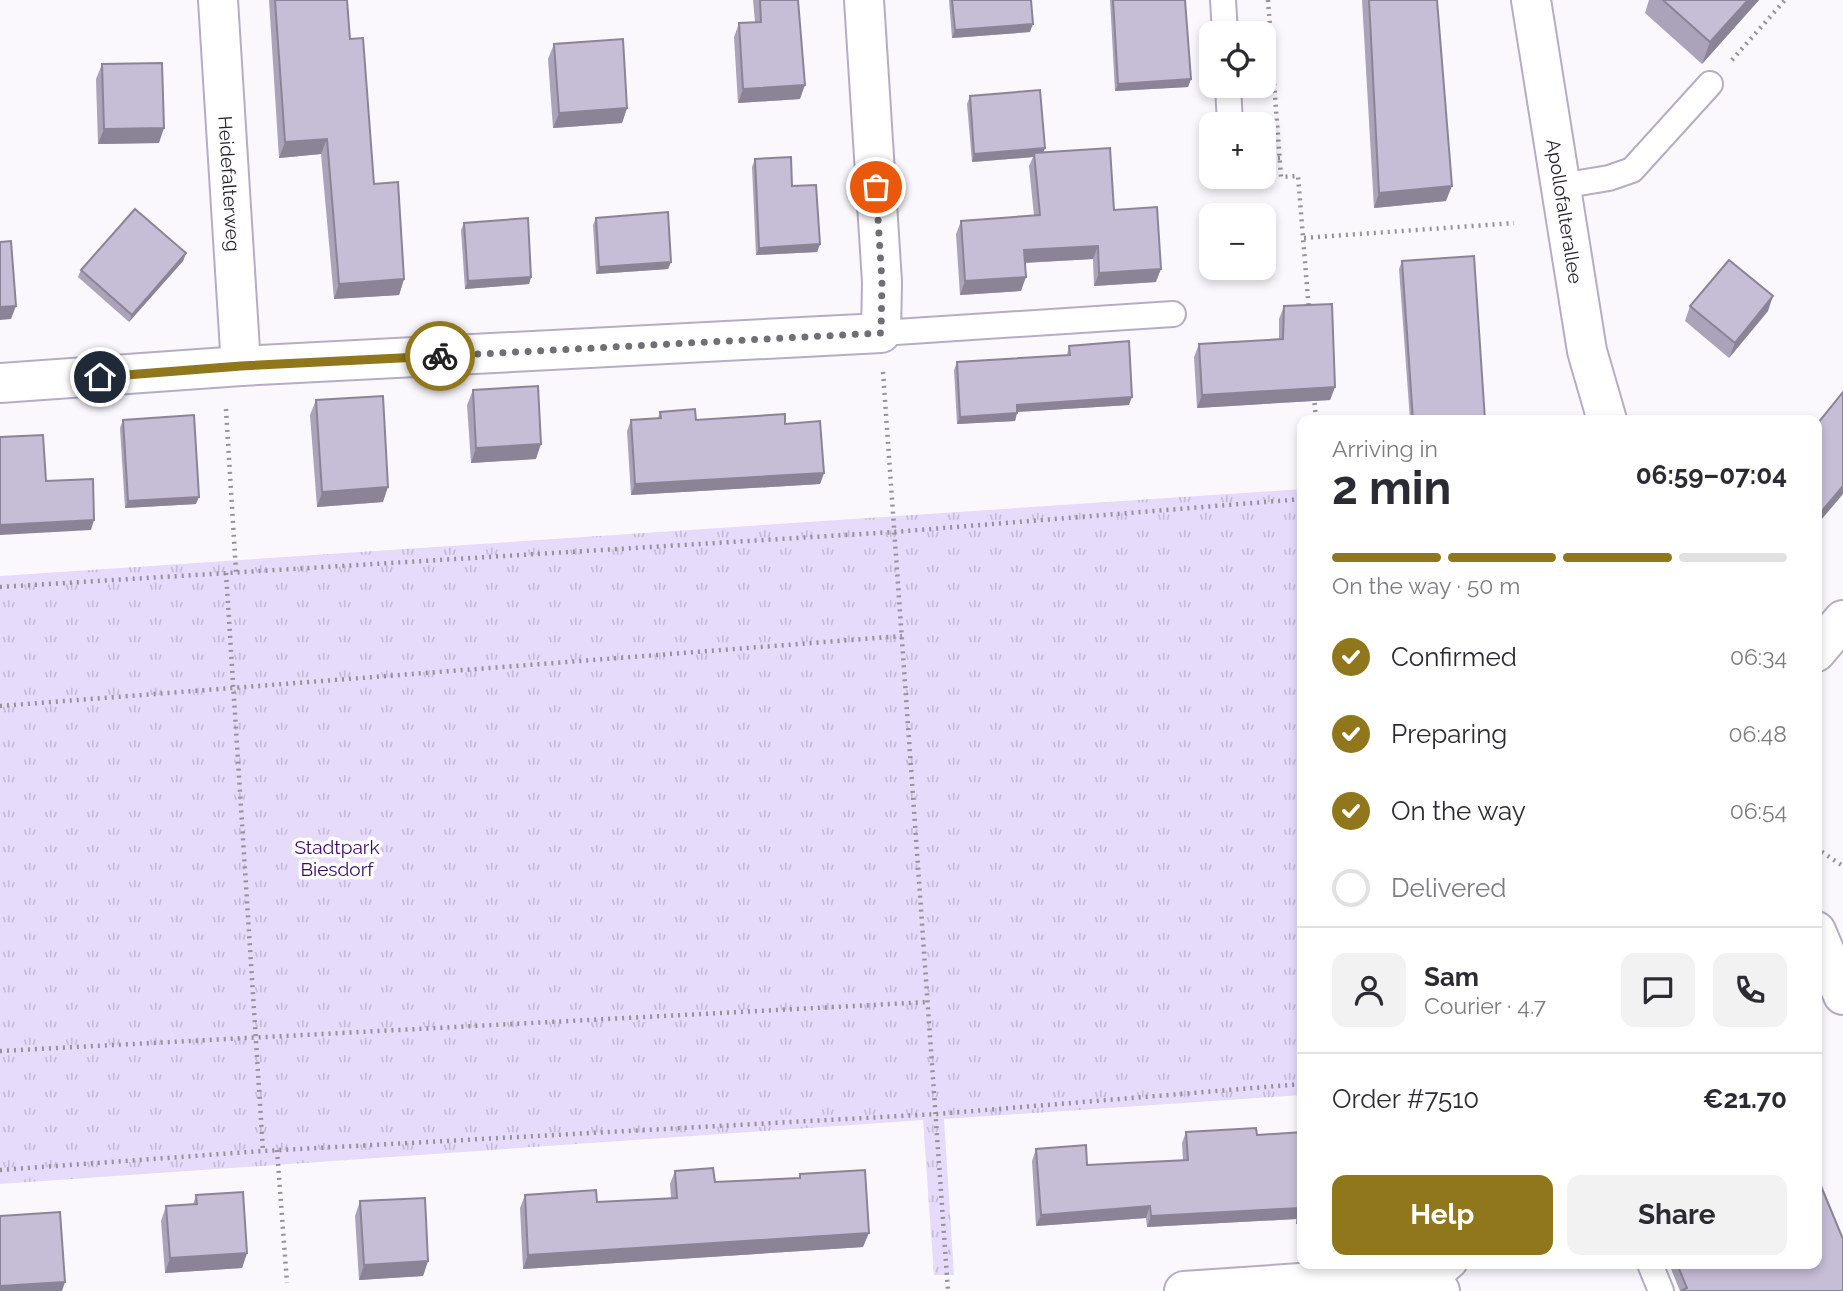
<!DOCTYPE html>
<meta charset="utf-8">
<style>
:root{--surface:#fff;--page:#f2f2f3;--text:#2b2b33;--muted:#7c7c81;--line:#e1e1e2;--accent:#90771c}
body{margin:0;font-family:Raleway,sans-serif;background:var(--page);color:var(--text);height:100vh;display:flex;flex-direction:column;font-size:26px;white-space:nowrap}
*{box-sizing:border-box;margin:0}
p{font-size:23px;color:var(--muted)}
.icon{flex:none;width:38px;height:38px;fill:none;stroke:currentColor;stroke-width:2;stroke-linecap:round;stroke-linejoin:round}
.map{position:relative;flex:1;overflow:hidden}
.sheet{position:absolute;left:1297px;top:415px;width:525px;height:854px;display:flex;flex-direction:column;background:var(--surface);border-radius:14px;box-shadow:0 4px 10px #0003}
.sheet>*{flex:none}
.controls{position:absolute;left:1199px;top:21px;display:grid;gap:14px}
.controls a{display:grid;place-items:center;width:77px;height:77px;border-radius:14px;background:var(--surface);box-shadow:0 4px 10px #0003;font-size:35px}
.pin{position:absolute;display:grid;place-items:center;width:60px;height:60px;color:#fff;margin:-30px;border:4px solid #fff;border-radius:50%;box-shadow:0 2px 7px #0007}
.courier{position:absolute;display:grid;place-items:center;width:70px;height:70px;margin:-35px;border:5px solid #90771c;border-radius:50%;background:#fff;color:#222;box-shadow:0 2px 9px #0007}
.headline em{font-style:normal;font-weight:700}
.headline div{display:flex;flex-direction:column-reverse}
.headline{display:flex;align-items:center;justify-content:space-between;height:119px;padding:0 35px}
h1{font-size:46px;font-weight:700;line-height:52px}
.bar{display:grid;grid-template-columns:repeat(4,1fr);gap:10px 7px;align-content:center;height:84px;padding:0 35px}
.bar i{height:9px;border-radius:5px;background:var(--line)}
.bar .current{background:var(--accent)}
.bar p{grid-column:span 4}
.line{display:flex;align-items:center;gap:18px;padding:0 35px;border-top:2px solid var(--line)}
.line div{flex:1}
.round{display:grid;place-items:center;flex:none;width:74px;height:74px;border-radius:14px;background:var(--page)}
ol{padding:0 35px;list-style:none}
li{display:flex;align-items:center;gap:21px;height:77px}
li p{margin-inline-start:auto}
li .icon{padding:7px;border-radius:50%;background:var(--accent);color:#fff;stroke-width:4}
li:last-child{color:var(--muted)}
li i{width:38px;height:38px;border:4px solid var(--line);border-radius:50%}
.primary-button{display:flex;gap:14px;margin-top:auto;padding:14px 35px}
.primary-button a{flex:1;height:80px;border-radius:14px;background:var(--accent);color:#fff;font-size:28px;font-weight:700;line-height:80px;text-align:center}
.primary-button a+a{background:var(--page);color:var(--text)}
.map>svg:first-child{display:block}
</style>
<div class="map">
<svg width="1843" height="1291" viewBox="0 0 1843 1291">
<defs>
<pattern id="grass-tufts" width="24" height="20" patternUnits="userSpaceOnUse" patternTransform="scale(1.75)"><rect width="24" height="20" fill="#e7dbfc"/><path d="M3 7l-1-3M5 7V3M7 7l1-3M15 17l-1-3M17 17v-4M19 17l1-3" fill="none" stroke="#c6bcd8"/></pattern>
</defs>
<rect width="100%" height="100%" fill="#faf8fd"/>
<!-- grass -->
<path fill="url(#grass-tufts)" d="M 1302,489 L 1302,1095 L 944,1119 L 954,1275 L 934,1275 L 923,1120 L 0,1184 L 0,576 Z"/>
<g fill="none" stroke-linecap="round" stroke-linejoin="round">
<!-- lane casing -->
<g stroke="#b6acc6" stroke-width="28">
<g id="lane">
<path d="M 1223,0 L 1225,33"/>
<path d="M 1228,86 L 1230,124"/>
<path d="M 1561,186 L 1609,178 L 1632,170 L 1710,84"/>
<path d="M 881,333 L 1173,314"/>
<path d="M 1650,1264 L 1661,1291"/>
<path d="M 1434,1281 L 1454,1264"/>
</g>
</g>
<!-- street casing -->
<g stroke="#b6acc6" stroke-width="42">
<g id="street">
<path id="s1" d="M 218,0 L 241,366"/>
<path d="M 0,383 L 241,366 L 881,333 L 882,282 L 864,0"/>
<path d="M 1816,652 L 1843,620"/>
<path d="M 1184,1291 L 1402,1276 L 1434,1281 L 1440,1291"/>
</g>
</g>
<!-- secondary casing -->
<g stroke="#b6acc6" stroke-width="42">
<g id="secondary">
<path id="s2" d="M 1531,0 L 1587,351 L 1607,420"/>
<path d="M 1816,931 L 1843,995"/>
</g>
</g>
<!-- path -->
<g stroke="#959299" stroke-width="4.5" stroke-dasharray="2 5" stroke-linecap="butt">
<path d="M 1268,0 L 1281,177 L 1298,176 L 1309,311"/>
<path d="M 1732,60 L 1785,0"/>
<path d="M 1264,159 L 1280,158"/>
<path d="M 1304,238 L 1514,223"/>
<path d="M 883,372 L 948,1291"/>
<path d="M 1314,396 L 1316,420"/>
<path d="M 226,409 L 236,572"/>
<path d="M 226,573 L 263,1151"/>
<path d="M 0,587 L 894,532 L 1302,499"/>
<path d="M 0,706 L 902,636"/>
<path d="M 1816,848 L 1843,866"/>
<path d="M 0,1051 L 929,1002"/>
<path d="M 277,1150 L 287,1283"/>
<path d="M 0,1170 L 263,1151 L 937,1114 L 1302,1084"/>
</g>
<!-- lane -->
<use href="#lane" stroke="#fff" stroke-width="24"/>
<!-- street -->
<use href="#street" stroke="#fff" stroke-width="38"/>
<!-- secondary -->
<use href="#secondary" stroke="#fff" stroke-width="38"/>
</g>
<!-- wall -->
<g fill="#aaa3b9">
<path d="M 269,0 L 347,0 L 350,39 L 374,184 L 404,279 L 399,295 L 334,299 L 321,154 L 279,158 Z"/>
<path d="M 753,0 L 798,0 L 800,99 L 738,103 L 734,37 L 739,23 L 755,22 Z"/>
<path d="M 949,0 L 1031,0 L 1030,32 L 952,38 Z"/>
<path d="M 1110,0 L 1185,0 L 1191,79 L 1188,87 L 1115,91 Z"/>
<path d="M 1362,0 L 1437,0 L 1446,201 L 1374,208 Z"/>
<path d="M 1649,0 L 1759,0 L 1702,64 L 1645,13 Z"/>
<path d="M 554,44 L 627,108 L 622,123 L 553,128 L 548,59 Z"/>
<path d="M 102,64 L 159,143 L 98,144 L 96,79 Z"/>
<path d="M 970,96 L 1045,148 L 1043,152 L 1114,210 L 1156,282 L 1094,286 L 1093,259 L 1025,263 L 1021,291 L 960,295 L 956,234 L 961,221 L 1034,216 L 1029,166 L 1033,157 L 972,162 L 967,104 Z"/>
<path d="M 755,159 L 792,186 L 820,244 L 817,252 L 756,255 L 752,167 Z"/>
<path d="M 596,218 L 671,262 L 668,269 L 596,274 L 593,225 Z"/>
<path d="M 464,223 L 531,277 L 529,284 L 465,289 L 461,230 Z"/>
<path d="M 186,253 L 183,261 L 129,322 L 78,277 L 81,270 Z"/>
<path d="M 1402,261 L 1485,420 L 1410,420 L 1399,269 Z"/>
<path d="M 1284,306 L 1335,387 L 1330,400 L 1197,408 L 1194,357 L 1199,344 L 1279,339 L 1279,319 Z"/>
<path d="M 1690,306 L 1768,311 L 1729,358 L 1685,321 Z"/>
<path d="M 1069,346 L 1129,405 L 1017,412 L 1015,421 L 957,424 L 954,370 L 957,362 L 1067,355 Z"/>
<path d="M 473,390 L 536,459 L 471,463 L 467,405 Z"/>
<path d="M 316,400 L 383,502 L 317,507 L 310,415 Z"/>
<path d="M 660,412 L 696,420 L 824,473 L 820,484 L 631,495 L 627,431 L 631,420 L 658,418 Z"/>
<path d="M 123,420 L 196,504 L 125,508 L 120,428 Z"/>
<path d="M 1186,1132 L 1257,1135 L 1302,1132 L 1302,1223 L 1296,1224 L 1296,1219 L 1147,1227 L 1146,1218 L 1036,1226 L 1032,1161 L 1036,1149 L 1087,1165 L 1183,1160 L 1182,1143 Z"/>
<path d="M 675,1171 L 715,1182 L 799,1178 L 800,1174 L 863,1247 L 523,1269 L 520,1208 L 525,1195 L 597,1202 L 671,1198 L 670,1184 Z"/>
<path d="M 1816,1174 L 1843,1239 L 1843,1291 L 1680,1291 L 1669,1264 L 1816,1264 Z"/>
<path d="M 196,1195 L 247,1253 L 242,1268 L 165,1273 L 161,1221 L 166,1206 L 193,1205 Z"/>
<path d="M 360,1201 L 428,1261 L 423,1276 L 359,1280 L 355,1216 Z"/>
</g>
<!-- shaded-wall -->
<g fill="#8b8496">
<path d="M 1748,0 L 1759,0 L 1702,64 L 1710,42 Z"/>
<path d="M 1033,24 L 1030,32 L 952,38 L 955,30 Z"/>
<path d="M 1191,79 L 1188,87 L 1115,91 L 1118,84 Z"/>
<path d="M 805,85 L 800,99 L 738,103 L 743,89 Z"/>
<path d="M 627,108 L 622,123 L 553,128 L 559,113 Z"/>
<path d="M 164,128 L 159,143 L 98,144 L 104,129 Z"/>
<path d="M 327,139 L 321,154 L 279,158 L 285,142 Z"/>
<path d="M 1045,148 L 1042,156 L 1034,153 L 1033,157 L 972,162 L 974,154 Z"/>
<path d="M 1452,186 L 1446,201 L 1374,208 L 1379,193 Z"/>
<path d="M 820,244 L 817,252 L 756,255 L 759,248 Z"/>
<path d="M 1098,246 L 1093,259 L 1019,263 L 1024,250 Z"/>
<path d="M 186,253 L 183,261 L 129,322 L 132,315 Z"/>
<path d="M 671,262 L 668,269 L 596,274 L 599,267 Z"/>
<path d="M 1161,269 L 1156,282 L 1094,286 L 1099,273 Z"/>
<path d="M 531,277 L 529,284 L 465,289 L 468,281 Z"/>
<path d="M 1026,277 L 1021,291 L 960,295 L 965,281 Z"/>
<path d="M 404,279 L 399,295 L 334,299 L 339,284 Z"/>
<path d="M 1773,296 L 1768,311 L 1729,358 L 1735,343 Z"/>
<path d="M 16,306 L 11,319 L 0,320 L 0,307 Z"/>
<path d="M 1335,387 L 1330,400 L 1197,408 L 1202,395 Z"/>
<path d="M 1132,397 L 1129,405 L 1014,412 L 1017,405 Z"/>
<path d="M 1017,413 L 1015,421 L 957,424 L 960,417 Z"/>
<path d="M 541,444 L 536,459 L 471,463 L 476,448 Z"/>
<path d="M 824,473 L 820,484 L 631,495 L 635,484 Z"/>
<path d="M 1843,486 L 1843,494 L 1816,526 L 1816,518 Z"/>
<path d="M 388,487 L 383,502 L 317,507 L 322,492 Z"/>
<path d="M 199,497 L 196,504 L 125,508 L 128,501 Z"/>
<path d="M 94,520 L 91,530 L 0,535 L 0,525 Z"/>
<path d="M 1150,1206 L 1146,1218 L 1036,1226 L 1041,1215 Z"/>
<path d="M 1300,1208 L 1296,1219 L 1147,1227 L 1151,1216 Z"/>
<path d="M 1300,1212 L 1302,1212 L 1302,1223 L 1296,1224 Z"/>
<path d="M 869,1233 L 863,1247 L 523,1269 L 528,1255 Z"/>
<path d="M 247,1253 L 242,1268 L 165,1273 L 170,1258 Z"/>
<path d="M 428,1261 L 423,1276 L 359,1280 L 364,1265 Z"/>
<path d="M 65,1282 L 62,1291 L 0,1291 L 0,1286 Z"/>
</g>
<!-- building -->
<g fill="#c6bdd7" stroke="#8b8496" stroke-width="2">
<path d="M 275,0 L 347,0 L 350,39 L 363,38 L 374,184 L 398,182 L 404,279 L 339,284 L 327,139 L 285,142 Z"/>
<path d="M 760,0 L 798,0 L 805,85 L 743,89 L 739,23 L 761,22 Z"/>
<path d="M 952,0 L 1031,0 L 1033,24 L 955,30 Z"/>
<path d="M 1113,0 L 1185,0 L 1191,79 L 1118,84 Z"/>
<path d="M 1369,0 L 1437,0 L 1452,186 L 1379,193 Z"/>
<path d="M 1663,0 L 1748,0 L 1710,42 Z"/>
<path d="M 623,39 L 627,108 L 559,113 L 554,44 Z"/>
<path d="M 162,63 L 164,128 L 104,129 L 102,64 Z"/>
<path d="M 1040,90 L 1045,148 L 974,154 L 970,96 Z"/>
<path d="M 1110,148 L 1114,210 L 1157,207 L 1161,269 L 1099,273 L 1098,246 L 1024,250 L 1026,277 L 965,281 L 961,221 L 1040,215 L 1034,153 Z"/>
<path d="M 791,157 L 792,186 L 816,185 L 820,244 L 759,248 L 755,159 Z"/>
<path d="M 135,209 L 186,253 L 132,315 L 81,270 Z"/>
<path d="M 668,212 L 671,262 L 599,267 L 596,218 Z"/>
<path d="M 528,218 L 531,277 L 468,281 L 464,223 Z"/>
<path d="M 11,241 L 16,306 L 0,307 L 0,242 Z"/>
<path d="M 1474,256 L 1485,420 L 1413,420 L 1402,261 Z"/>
<path d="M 1729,260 L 1773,296 L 1735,343 L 1690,306 Z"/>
<path d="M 1332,304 L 1335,387 L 1202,395 L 1199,344 L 1283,339 L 1284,306 Z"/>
<path d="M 1129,341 L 1132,397 L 1017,405 L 1017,413 L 960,417 L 957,362 L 1070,355 L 1069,346 Z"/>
<path d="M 538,386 L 541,444 L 476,448 L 473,390 Z"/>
<path d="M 1843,392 L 1843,486 L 1816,518 L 1816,423 L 1818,423 Z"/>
<path d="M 383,396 L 388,487 L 322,492 L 316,400 Z"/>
<path d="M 695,409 L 696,420 L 785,414 L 785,424 L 820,421 L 824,473 L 635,484 L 631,420 L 661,418 L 660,412 Z"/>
<path d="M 194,415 L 199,497 L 128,501 L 123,420 Z"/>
<path d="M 43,435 L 46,481 L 93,479 L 94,520 L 0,525 L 0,437 Z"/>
<path d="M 1256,1128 L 1257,1135 L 1302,1132 L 1302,1212 L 1300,1212 L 1300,1208 L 1151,1216 L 1150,1206 L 1041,1215 L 1036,1149 L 1086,1145 L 1087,1165 L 1188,1160 L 1186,1132 Z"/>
<path d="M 713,1168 L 715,1182 L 800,1178 L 800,1174 L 865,1170 L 869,1233 L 528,1255 L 525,1195 L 596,1190 L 597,1202 L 677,1198 L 675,1171 Z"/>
<path d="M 1816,1174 L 1843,1239 L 1843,1291 L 1681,1291 L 1687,1288 L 1677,1264 L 1816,1264 Z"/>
<path d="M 243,1192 L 247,1253 L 170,1258 L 166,1206 L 197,1204 L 196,1195 Z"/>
<path d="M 425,1198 L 428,1261 L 364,1265 L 360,1201 Z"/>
<path d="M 60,1212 L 65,1282 L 0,1286 L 0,1216 Z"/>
</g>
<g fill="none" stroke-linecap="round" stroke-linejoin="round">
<!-- done -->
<path stroke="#716e76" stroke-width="7" stroke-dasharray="0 12.6" d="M 440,356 L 881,333 L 882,282 L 876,187"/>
<!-- route -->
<path stroke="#90771c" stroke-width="9" d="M 100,377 L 241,366 L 440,356"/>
</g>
<g text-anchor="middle" stroke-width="7" stroke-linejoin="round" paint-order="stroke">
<!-- street labels -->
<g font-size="19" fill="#27232d" stroke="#fff">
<text dy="7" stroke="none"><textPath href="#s1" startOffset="184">Heidefalterweg</textPath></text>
<text dy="7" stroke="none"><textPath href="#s2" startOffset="214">Apollofalterallee</textPath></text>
</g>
<!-- park labels -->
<g font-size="19" fill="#3c0667" stroke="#fff">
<text x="337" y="854">Stadtpark<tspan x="337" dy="22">Biesdorf</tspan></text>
</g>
</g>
</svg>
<div class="controls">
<a><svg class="icon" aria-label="locate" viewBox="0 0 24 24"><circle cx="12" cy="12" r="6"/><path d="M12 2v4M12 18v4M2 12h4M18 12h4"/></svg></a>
<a>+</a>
<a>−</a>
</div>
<div class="pin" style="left:876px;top:187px;background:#ea580c"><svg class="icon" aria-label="bag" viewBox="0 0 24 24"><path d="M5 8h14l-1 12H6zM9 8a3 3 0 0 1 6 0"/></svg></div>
<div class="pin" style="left:100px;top:377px;background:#1f2937"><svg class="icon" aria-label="home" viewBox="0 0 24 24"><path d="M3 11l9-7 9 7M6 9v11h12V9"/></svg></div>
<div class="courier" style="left:440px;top:356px"><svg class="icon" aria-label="bike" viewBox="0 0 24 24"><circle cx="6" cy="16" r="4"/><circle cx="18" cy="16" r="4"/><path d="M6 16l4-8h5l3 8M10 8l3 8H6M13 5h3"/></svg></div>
<section class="sheet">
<div class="headline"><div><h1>2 min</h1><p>Arriving in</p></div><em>06:59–07:04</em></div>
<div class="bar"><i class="current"></i><i class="current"></i><i class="current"></i><i></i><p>On the way · 50 m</p></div>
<ol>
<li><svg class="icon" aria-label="check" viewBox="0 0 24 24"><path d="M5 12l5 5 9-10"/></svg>Confirmed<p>06:34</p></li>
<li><svg class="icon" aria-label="check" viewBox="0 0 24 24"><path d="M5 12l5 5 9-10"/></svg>Preparing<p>06:48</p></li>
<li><svg class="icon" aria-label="check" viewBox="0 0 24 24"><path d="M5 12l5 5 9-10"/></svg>On the way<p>06:54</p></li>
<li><i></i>Delivered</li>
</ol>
<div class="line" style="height:126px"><a class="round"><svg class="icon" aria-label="person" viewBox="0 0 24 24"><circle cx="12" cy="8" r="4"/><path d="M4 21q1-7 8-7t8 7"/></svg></a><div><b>Sam</b><p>Courier · 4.7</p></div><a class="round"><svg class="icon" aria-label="chat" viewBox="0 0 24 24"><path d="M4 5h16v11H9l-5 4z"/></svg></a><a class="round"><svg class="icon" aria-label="phone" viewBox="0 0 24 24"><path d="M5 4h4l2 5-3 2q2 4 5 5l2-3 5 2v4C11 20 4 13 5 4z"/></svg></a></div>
<div class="line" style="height:91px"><div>Order #7510</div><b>€21.70</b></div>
<div class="primary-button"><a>Help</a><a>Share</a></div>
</section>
</div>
